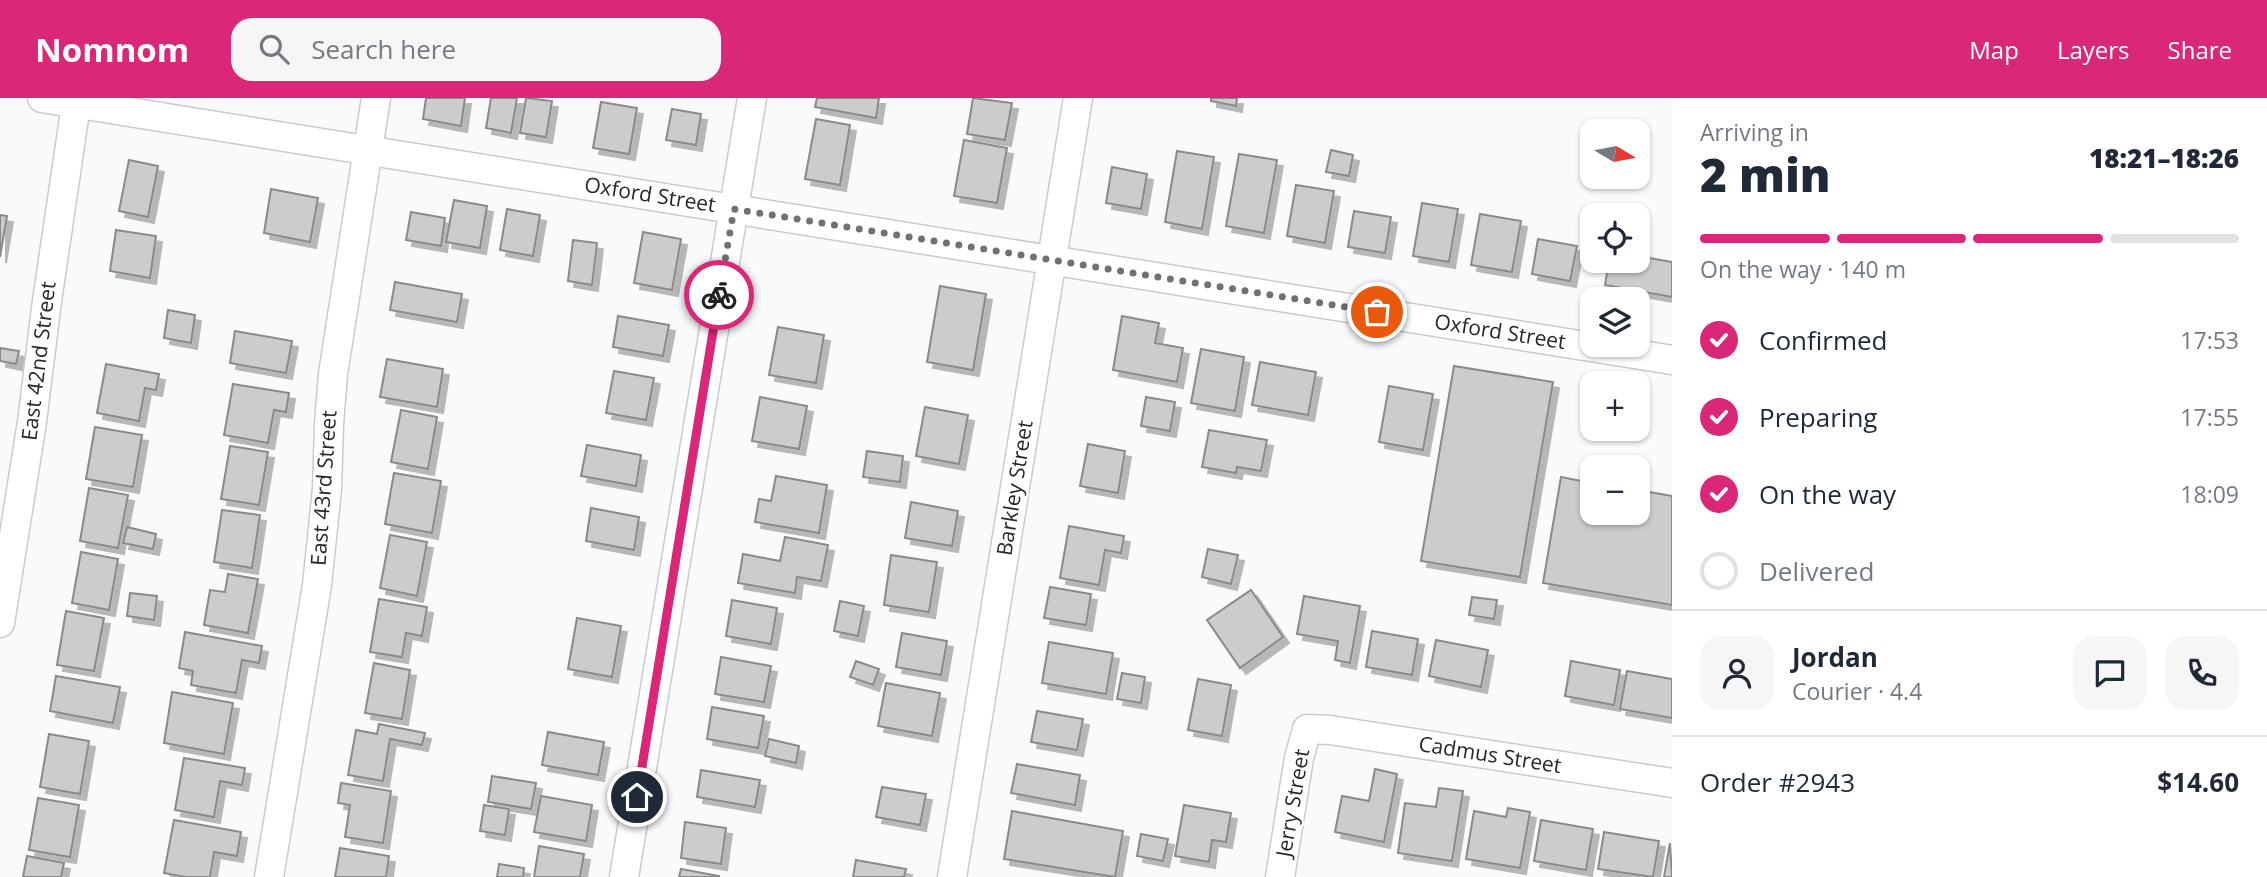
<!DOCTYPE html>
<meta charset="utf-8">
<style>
:root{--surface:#fff;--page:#f6f6f7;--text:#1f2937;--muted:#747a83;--line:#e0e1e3;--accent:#db2777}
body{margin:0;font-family:"Open Sans",sans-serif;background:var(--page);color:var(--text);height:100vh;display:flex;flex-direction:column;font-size:26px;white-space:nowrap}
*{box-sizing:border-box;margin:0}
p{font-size:23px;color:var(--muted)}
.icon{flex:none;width:38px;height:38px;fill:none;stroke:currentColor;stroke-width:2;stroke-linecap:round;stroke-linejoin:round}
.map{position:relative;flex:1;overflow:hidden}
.details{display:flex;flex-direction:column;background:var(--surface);width:595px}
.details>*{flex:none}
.needle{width:46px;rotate:100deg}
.buttons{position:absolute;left:1580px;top:21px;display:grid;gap:14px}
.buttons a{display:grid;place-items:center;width:70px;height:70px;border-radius:14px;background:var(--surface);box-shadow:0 2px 5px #0004;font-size:35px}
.pin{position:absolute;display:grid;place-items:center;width:60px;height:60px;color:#fff;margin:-30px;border:4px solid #fff;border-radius:50%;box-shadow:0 2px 7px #0007}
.courier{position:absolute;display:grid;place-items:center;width:70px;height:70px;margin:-35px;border:5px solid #db2777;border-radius:50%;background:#fff;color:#222;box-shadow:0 2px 9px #0007}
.overview em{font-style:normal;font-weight:800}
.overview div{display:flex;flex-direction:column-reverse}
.overview{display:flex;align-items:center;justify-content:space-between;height:119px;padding:0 28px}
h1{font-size:46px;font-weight:800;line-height:52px}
.bar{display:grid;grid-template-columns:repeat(4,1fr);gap:10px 7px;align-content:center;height:84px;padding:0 28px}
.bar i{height:9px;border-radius:5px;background:var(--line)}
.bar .selected{background:var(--accent)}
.bar p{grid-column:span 4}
.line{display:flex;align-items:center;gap:18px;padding:0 28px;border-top:2px solid var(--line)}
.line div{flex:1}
.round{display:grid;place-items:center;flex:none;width:74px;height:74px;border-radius:21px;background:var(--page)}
ol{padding:0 28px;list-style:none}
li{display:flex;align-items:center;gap:21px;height:77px}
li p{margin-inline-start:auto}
li .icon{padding:7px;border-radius:50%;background:var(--accent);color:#fff;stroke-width:4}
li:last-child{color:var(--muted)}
li i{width:38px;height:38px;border:4px solid var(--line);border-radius:50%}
header{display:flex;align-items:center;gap:42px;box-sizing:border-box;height:98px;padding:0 35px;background:var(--accent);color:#fff}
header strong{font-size:33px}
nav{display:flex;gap:38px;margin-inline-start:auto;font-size:24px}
.search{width:490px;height:63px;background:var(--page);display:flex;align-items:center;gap:18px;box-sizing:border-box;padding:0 24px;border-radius:21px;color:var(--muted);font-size:26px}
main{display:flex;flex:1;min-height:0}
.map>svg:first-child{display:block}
</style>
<header>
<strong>Nomnom</strong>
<div class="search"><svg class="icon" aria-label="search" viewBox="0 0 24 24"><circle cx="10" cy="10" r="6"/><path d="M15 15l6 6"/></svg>Search here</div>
<nav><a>Map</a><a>Layers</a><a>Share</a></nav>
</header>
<main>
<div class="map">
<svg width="1672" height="779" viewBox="0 0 1672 779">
<defs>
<filter id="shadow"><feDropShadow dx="6" dy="6" stdDeviation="0" flood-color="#0004"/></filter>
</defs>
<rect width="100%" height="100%" fill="#f9fafc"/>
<!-- building -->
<g fill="#cdcccc" stroke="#8b898a" stroke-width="2" filter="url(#shadow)">
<path d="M 426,0 L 465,0 L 461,28 L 423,21 Z"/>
<path d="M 491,0 L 517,0 L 511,35 L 486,30 Z"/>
<path d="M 526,0 L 552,3 L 546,39 L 520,35 Z"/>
<path d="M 817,0 L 879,0 L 876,20 L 815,9 Z"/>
<path d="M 973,0 L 1012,5 L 1005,42 L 967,36 Z"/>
<path d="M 1211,0 L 1237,0 L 1236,8 L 1211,3 Z"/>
<path d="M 601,4 L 637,10 L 629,56 L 593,50 Z"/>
<path d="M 672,11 L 701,16 L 696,47 L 666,42 Z"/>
<path d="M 816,21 L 850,27 L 840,87 L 805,81 Z"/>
<path d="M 964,42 L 1007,50 L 997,105 L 954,98 Z"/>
<path d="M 1331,52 L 1353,57 L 1349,78 L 1326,74 Z"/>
<path d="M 1177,53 L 1214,59 L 1202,131 L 1165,124 Z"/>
<path d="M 1239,56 L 1277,62 L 1264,135 L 1226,128 Z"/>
<path d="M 129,62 L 158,68 L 148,119 L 119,113 Z"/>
<path d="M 1112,69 L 1147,76 L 1141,111 L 1106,105 Z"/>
<path d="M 1296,87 L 1334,93 L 1325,145 L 1287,138 Z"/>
<path d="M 271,91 L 318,100 L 310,144 L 264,135 Z"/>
<path d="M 454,102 L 487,108 L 480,150 L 446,144 Z"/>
<path d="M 1422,105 L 1458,111 L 1449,164 L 1413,158 Z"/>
<path d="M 507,111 L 540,117 L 533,158 L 500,152 Z"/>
<path d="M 1354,113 L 1391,119 L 1385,155 L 1348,149 Z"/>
<path d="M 411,114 L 445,120 L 441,148 L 406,142 Z"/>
<path d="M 1480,116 L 1521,123 L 1512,174 L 1471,167 Z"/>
<path d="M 0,117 L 7,118 L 0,159 Z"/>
<path d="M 116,132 L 156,138 L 150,180 L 110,173 Z"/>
<path d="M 643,134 L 681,141 L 672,192 L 634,185 Z"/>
<path d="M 1538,141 L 1577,148 L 1570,183 L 1532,176 Z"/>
<path d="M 573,142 L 597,145 L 592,187 L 568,183 Z"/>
<path d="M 1638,158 L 1672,164 L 1672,199 L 1605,187 L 1609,163 L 1638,163 Z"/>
<path d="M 395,184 L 462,196 L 457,224 L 390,212 Z"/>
<path d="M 940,188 L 986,196 L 973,272 L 927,264 Z"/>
<path d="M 168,212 L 195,217 L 191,245 L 164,240 Z"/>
<path d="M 618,218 L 669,227 L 663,258 L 613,249 Z"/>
<path d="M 1122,218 L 1159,225 L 1155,245 L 1183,250 L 1177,284 L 1113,272 Z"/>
<path d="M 778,229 L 824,237 L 816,285 L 769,277 Z"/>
<path d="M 235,233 L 292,243 L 286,275 L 230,265 Z"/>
<path d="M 0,250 L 19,253 L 16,266 L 0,263 Z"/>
<path d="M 1201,251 L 1244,259 L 1235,313 L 1191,305 Z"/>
<path d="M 387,261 L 443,271 L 437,309 L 380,299 Z"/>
<path d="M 1260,264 L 1316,274 L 1308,317 L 1252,307 Z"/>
<path d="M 106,266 L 159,276 L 156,292 L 145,290 L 139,323 L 97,315 Z"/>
<path d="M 1454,268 L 1553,284 L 1520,479 L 1421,463 Z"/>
<path d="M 614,273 L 654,280 L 646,322 L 606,315 Z"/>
<path d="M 233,286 L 289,295 L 286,314 L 274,312 L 268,345 L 224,337 Z"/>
<path d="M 1389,288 L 1433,296 L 1423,352 L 1379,344 Z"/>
<path d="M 760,299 L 807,308 L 799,351 L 752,343 Z"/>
<path d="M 1146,299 L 1175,304 L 1170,333 L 1141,328 Z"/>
<path d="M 925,309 L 968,317 L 959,366 L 916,358 Z"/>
<path d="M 401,312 L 437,319 L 428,371 L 391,364 Z"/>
<path d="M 95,329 L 142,337 L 133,389 L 86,381 Z"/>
<path d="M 1209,332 L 1267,342 L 1261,373 L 1237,369 L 1236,375 L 1202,369 Z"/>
<path d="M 1088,346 L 1125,353 L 1118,395 L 1080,388 Z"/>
<path d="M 587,347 L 641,357 L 636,388 L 581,378 Z"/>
<path d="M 230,348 L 268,354 L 259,407 L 221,401 Z"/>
<path d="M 867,353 L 903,358 L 900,384 L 863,379 Z"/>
<path d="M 394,375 L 441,383 L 432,435 L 385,426 Z"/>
<path d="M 776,378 L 827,387 L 819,435 L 755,424 L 759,401 L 771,403 Z"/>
<path d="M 1561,379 L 1592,385 L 1592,415 L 1638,415 L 1638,392 L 1672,398 L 1672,507 L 1543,485 Z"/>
<path d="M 89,390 L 128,397 L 118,450 L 80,443 Z"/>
<path d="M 911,404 L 958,413 L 952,448 L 905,440 Z"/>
<path d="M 591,410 L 639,419 L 634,452 L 586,443 Z"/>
<path d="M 222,412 L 260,417 L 252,470 L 214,464 Z"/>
<path d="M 1069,428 L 1124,438 L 1121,455 L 1105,452 L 1099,487 L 1060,480 Z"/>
<path d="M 127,429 L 156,436 L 153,451 L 123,445 Z"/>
<path d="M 390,437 L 427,444 L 417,498 L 380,490 Z"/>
<path d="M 785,439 L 828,447 L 821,483 L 797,479 L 795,495 L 738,485 L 743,456 L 780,463 Z"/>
<path d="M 1208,451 L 1238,457 L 1231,486 L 1202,479 Z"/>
<path d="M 81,454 L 118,461 L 109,512 L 72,505 Z"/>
<path d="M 891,457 L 937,464 L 929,514 L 884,507 Z"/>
<path d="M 228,476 L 258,481 L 248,535 L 204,527 L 210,492 L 225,494 Z"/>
<path d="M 1050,489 L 1091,496 L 1086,527 L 1044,520 Z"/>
<path d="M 1251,492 L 1283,539 L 1240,570 L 1207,522 Z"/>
<path d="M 130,495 L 157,498 L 154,522 L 127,518 Z"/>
<path d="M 1304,498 L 1360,508 L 1350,565 L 1335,562 L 1338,543 L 1297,536 Z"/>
<path d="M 1472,499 L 1497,502 L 1494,521 L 1469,517 Z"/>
<path d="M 379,501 L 427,509 L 422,538 L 406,535 L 402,559 L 370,554 Z"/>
<path d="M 732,502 L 777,510 L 771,546 L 726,538 Z"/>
<path d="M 840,503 L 864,508 L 858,538 L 834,533 Z"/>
<path d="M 66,513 L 104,520 L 94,573 L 57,567 Z"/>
<path d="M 577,520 L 621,528 L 612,579 L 568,571 Z"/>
<path d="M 1372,533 L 1418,541 L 1412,577 L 1366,569 Z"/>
<path d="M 185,534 L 262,548 L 259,565 L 242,562 L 236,595 L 191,587 L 193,573 L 179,570 Z"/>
<path d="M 902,535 L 947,543 L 941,577 L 896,569 Z"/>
<path d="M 1436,542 L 1488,552 L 1481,589 L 1429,578 Z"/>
<path d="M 1049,544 L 1113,555 L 1106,596 L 1042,585 Z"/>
<path d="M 721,559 L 771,568 L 764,604 L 715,596 Z"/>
<path d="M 856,563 L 879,571 L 873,587 L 850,579 Z"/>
<path d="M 1571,563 L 1620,572 L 1614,607 L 1565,598 Z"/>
<path d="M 374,565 L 410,572 L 402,621 L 365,615 Z"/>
<path d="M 1627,573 L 1672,581 L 1672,620 L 1620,611 Z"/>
<path d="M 1122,575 L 1145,579 L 1141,605 L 1117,601 Z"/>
<path d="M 56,578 L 120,589 L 113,625 L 50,613 Z"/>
<path d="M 1198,581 L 1231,587 L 1222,638 L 1188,632 Z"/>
<path d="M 886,585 L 940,595 L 932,638 L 878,628 Z"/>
<path d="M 172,594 L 233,605 L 224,656 L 164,645 Z"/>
<path d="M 712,609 L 764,618 L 758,650 L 707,641 Z"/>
<path d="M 1037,613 L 1083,621 L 1077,652 L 1031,644 Z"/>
<path d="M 379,626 L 425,635 L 422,647 L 390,641 L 383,683 L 348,677 L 356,632 L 377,636 Z"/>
<path d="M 548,634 L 604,644 L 598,677 L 542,667 Z"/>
<path d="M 49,636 L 89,643 L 80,696 L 40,689 Z"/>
<path d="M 769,641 L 799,648 L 796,665 L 765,658 Z"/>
<path d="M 184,660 L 245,670 L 242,687 L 220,683 L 214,719 L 175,712 Z"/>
<path d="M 1017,666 L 1080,677 L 1075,707 L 1011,695 Z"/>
<path d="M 1375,671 L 1397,676 L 1384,744 L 1335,734 L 1342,698 L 1369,703 Z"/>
<path d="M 701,672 L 760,682 L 755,709 L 697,699 Z"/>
<path d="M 492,678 L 536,685 L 531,711 L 488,704 Z"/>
<path d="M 341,685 L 391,693 L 383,745 L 345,739 L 350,707 L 338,705 Z"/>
<path d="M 882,689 L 926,696 L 920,727 L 876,719 Z"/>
<path d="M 1439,690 L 1463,693 L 1452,763 L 1398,755 L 1405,705 L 1436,709 Z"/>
<path d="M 541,698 L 592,707 L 586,743 L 534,734 Z"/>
<path d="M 38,700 L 79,707 L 70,759 L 29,752 Z"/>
<path d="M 484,707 L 509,711 L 505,737 L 480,733 Z"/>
<path d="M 1184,707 L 1231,715 L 1226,744 L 1212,742 L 1209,764 L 1175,758 Z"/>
<path d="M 1508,710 L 1530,714 L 1520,770 L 1466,761 L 1474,713 L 1506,719 Z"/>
<path d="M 1012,713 L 1123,733 L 1115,779 L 1004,761 Z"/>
<path d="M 174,722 L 241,734 L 237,758 L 214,754 L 210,779 L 186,779 L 164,775 Z"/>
<path d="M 1541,722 L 1593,731 L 1586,772 L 1534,763 Z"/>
<path d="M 685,724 L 726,730 L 721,766 L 681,760 Z"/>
<path d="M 1604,734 L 1659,743 L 1653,779 L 1598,771 Z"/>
<path d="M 1141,736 L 1168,741 L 1163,763 L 1137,758 Z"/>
<path d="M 1670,745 L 1672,779 L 1664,779 Z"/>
<path d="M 539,748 L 584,756 L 580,779 L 534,779 Z"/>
<path d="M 340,750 L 389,758 L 386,779 L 335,779 Z"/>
<path d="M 27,758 L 64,765 L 61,779 L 23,779 Z"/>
<path d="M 856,762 L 906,771 L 904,779 L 853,779 Z"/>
<path d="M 499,766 L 524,770 L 523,779 L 497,779 Z"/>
<path d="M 681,771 L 719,778 L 719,779 L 679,779 Z"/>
</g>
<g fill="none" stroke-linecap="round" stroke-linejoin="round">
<!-- minor casing -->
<g stroke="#c9cbcc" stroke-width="31">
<g id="minor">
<path d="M 42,0 L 1672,262"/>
<path d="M 0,525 L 32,324 L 47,203 L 77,0"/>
<path d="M 269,779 L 317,487 L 327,391 L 329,326 L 333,276 L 376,0"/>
<path d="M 624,779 L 752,0"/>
<path d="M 952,779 L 1078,0"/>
<path d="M 1280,779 L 1299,660 L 1307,631 L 1330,632 L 1672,685"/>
</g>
</g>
<!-- minor -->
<use href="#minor" stroke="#fff" stroke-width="28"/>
</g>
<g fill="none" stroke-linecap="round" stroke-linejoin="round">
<!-- done -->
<path stroke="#707172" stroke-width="7" stroke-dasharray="0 12.6" d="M 719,197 L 734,111 L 1377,214"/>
<!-- route -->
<path stroke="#db2777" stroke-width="9" d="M 637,699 L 719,197"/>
</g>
<g text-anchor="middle" stroke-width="5" stroke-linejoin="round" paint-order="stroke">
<!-- street labels -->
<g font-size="21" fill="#262727" stroke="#fff">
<text transform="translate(650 97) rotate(9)" y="7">Oxford Street</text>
<text transform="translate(1500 234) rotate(9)" y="7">Oxford Street</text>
<text transform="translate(39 263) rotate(-83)" y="7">East 42nd Street</text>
<text transform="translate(324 390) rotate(-86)" y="7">East 43rd Street</text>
<text transform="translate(1015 390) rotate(-81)" y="7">Barkley Street</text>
<text transform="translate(1490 657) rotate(9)" y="7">Cadmus Street</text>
<text transform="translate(1293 705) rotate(-80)" y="7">Jerry Street</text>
</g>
</g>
</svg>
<div class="buttons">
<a><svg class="needle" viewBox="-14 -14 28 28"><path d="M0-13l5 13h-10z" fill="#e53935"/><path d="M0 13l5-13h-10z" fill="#747a83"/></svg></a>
<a><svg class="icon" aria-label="locate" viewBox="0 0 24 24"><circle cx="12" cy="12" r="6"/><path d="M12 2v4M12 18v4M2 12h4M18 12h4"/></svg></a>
<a><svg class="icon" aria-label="layers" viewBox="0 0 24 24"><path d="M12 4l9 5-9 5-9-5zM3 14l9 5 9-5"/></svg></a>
<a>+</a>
<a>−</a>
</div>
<div class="pin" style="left:1377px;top:214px;background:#ea580c"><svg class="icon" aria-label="bag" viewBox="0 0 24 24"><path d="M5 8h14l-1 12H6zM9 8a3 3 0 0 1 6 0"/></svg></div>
<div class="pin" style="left:637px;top:699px;background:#1f2937"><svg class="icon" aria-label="home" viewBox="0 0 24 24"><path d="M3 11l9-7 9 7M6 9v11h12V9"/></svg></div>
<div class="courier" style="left:719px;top:197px"><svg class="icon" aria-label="bike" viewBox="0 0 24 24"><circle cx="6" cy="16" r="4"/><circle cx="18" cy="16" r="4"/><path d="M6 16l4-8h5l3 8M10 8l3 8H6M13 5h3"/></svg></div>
</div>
<section class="details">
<div class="overview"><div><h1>2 min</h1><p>Arriving in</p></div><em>18:21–18:26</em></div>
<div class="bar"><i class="selected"></i><i class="selected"></i><i class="selected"></i><i></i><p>On the way · 140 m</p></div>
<ol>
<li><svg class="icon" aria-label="check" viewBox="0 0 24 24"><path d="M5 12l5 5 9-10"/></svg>Confirmed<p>17:53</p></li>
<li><svg class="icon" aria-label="check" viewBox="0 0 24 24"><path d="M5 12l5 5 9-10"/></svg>Preparing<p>17:55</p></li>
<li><svg class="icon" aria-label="check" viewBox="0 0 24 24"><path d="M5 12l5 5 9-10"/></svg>On the way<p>18:09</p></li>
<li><i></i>Delivered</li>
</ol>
<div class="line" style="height:126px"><a class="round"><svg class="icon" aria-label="person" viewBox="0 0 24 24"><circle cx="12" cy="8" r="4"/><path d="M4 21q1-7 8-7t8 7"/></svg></a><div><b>Jordan</b><p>Courier · 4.4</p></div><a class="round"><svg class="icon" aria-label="chat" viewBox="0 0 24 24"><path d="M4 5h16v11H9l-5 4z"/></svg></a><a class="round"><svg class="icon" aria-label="phone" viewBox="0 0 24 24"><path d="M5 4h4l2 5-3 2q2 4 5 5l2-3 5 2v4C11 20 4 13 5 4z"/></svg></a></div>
<div class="line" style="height:91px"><div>Order #2943</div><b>$14.60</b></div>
</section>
</main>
